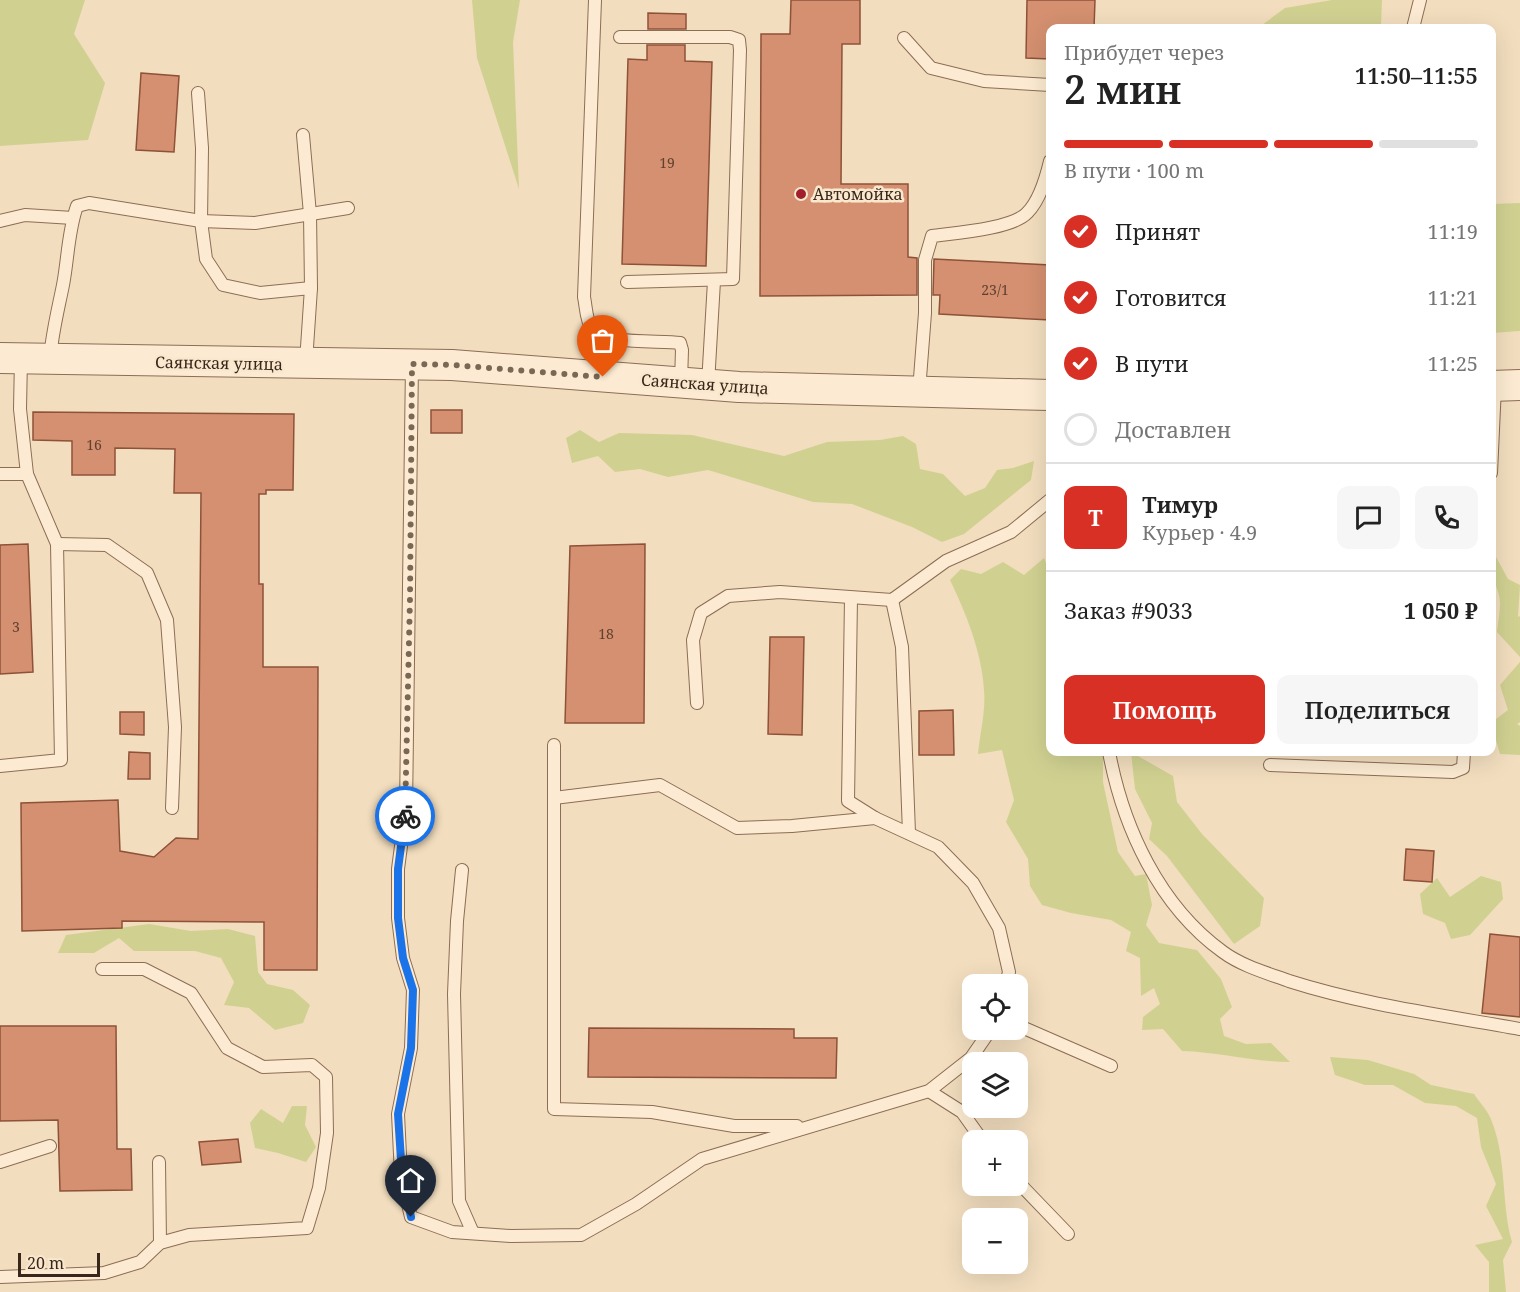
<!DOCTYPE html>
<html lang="ru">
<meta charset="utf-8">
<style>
:root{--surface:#fff;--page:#f6f6f6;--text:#222;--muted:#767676;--line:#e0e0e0;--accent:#d93025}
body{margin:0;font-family:"Noto Serif",serif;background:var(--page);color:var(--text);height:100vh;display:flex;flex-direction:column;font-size:22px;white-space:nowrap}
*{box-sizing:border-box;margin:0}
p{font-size:20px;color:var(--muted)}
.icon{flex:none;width:33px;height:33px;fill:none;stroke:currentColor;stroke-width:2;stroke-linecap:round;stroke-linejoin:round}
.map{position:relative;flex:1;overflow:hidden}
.sheet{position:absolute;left:1046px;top:24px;width:450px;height:732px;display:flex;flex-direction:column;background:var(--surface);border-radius:12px;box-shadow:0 6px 24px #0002}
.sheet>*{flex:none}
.fabs{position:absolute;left:962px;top:974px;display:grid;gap:12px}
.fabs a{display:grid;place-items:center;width:66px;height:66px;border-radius:12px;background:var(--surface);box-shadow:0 6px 24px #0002;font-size:30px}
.scale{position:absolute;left:18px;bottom:15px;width:82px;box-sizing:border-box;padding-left:6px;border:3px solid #3a271b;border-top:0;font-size:16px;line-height:21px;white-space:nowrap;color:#3a271b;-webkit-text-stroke:4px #f9e8ce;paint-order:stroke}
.pin{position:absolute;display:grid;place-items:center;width:51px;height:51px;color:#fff;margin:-62px -26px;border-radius:50% 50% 50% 0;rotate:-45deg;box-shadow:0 0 6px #0007}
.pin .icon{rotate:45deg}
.courier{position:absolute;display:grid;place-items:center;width:60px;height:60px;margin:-30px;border:4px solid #1a73e8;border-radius:50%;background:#fff;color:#222;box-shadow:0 2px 8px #0007}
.overview em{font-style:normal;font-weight:600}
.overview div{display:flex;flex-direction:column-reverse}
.overview{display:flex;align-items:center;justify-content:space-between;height:102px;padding:0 18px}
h1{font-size:39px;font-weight:600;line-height:45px}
.bar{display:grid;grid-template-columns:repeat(4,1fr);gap:9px 6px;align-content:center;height:72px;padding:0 18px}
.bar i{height:8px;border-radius:4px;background:var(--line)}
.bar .selected{background:var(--accent)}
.bar p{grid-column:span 4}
.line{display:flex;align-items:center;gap:15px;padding:0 18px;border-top:2px solid var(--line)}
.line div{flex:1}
.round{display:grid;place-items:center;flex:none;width:63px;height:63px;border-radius:12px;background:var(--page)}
ol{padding:0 18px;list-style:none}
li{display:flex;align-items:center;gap:18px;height:66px}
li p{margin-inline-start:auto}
li .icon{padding:6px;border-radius:50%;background:var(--accent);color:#fff;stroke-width:4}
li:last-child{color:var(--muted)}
li i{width:33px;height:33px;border:3px solid var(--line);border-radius:50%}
.primary-button{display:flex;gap:12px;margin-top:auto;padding:12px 18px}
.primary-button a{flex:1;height:69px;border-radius:12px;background:var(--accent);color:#fff;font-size:24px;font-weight:600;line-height:69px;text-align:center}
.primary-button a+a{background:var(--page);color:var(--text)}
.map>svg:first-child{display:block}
</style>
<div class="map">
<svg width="1520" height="1292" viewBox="0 0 1520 1292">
<rect width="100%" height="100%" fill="#f2ddbe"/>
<!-- green -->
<g fill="#d0d191">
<path d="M 0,0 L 85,0 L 74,34 L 105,83 L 88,140 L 0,146 Z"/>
<path d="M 472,0 L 520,0 L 513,42 L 519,189 L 477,58 Z"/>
<path d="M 1332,0 L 1382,0 L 1381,25 L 1372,28 L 1258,28 L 1285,8 Z"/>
<path d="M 1520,203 L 1520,331 L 1491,333 L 1491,204 Z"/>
<path d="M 580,430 L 599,442 L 619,433 L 692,435 L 784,456 L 827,442 L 880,440 L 903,436 L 916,444 L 920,469 L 943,474 L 965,496 L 985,488 L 997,470 L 1013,468 L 1034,461 L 1031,480 L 964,534 L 942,542 L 912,527 L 852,504 L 813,502 L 708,470 L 668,477 L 640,469 L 615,472 L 598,456 L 572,463 L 566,438 Z"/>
<path d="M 1496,557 L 1508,579 L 1520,585 L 1518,617 L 1520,616 L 1520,657 L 1497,632 C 1498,622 1500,612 1500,603 C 1500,585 1484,573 1496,557 Z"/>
<path d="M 1044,558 L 1050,572 L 1050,752 L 1103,752 L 1103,782 L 1118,852 L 1135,876 L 1146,874 L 1152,905 L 1146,925 L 1159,943 L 1197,950 L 1221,979 L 1232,1007 L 1220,1019 L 1224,1036 L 1246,1044 L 1271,1043 L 1290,1062 C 1253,1062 1219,1052 1182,1051 L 1163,1029 L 1142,1030 L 1143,1017 L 1160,1004 L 1154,988 L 1141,996 L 1140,958 L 1126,951 L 1131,932 L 1111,920 L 1071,913 L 1042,905 L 1030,886 L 1028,859 L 1006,822 L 1014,800 L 1002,750 L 978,754 C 980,733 986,710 984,690 C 982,653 966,613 950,580 L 961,569 L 981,574 L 1003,562 L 1024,575 Z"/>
<path d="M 1520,662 L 1520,722 L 1517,724 L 1520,726 L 1520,755 L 1500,754 L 1491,723 L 1508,710 L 1500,685 Z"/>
<path d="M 1131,752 L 1173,776 L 1177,802 L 1202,834 L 1264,898 L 1260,926 L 1234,944 L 1167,856 L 1149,839 L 1152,823 L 1135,789 Z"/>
<path d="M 1481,876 L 1501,882 L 1503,899 L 1470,935 L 1451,939 L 1445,923 L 1423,914 L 1420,894 L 1437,878 L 1450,897 Z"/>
<path d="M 149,924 L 191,931 L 228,929 L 255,936 L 258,972 L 267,984 L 293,990 L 310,1005 L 303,1023 L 275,1030 L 249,1008 L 224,1005 L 234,982 L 221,958 L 195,951 L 134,951 L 119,938 L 94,953 L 58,953 L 66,935 Z"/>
<path d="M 1330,1057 L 1368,1060 L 1414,1074 L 1431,1085 L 1474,1094 C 1480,1103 1489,1112 1492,1122 C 1507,1160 1501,1203 1512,1242 L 1503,1260 L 1506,1292 L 1489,1292 L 1489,1262 L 1475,1245 L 1503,1239 L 1486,1206 L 1496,1184 L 1481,1147 L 1477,1118 L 1456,1106 L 1425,1103 L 1393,1085 L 1365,1085 L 1335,1075 Z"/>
<path d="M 292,1106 L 307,1106 L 305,1125 L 316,1147 L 306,1162 L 278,1153 L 255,1148 L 250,1123 L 261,1109 L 283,1123 Z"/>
</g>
<!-- building -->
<g fill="#d49070" stroke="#8e5238" stroke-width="1.5">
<path d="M 791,0 L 860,0 L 860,44 L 842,44 L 841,184 L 908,184 L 908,257 L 917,258 L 917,295 L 760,296 L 761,34 L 790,34 Z"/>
<path d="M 1027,0 L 1095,0 L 1094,28 L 1050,28 L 1050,59 L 1026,58 Z"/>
<path d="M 648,13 L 686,14 L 686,29 L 648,29 Z"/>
<path d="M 647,45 L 685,45 L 685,61 L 712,62 L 706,266 L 622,264 L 628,59 L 647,60 Z"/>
<path d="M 141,73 L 179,76 L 174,152 L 136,150 Z"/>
<path d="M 934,259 L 1050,265 L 1050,320 L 939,314 L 940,295 L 933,295 Z"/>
<rect x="431" y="410" width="31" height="23"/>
<path d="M 33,412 L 294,414 L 293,490 L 266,490 L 266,494 L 259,494 L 259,584 L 263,584 L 263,667 L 318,667 L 317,970 L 264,970 L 264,922 L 122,921 L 122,928 L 22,931 L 21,803 L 118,800 L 120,851 L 154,857 L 176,838 L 198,839 L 201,493 L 174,493 L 175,449 L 115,448 L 115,475 L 72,475 L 72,441 L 33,440 Z"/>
<path d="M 28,544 L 33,672 L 0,674 L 0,545 Z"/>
<path d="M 645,544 L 644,723 L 565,723 L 570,546 Z"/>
<path d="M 770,637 L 804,637 L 802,735 L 768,734 Z"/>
<path d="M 953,710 L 954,755 L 919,755 L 919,711 Z"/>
<path d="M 120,712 L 144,712 L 144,735 L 120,734 Z"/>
<path d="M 129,752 L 150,753 L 150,779 L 128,779 Z"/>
<path d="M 1406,849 L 1434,851 L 1432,882 L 1404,880 Z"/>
<path d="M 1490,934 L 1520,937 L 1520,1017 L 1482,1013 Z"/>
<path d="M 0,1026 L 116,1026 L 117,1149 L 131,1149 L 132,1190 L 60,1191 L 58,1120 L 0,1121 Z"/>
<path d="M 589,1028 L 794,1029 L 794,1038 L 837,1038 L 836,1078 L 588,1077 Z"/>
<path d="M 238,1139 L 241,1162 L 202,1165 L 199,1142 Z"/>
</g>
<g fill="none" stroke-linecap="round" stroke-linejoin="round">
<!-- service casing -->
<g stroke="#8c6d55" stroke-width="14">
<g id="service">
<path d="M 595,0 L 584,297 C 586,306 586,321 592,329 C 603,345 661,340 680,343 L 682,350 L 681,381"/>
<path d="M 1413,28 L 1420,0"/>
<path d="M 620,37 L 730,37 L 739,40 L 740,50 L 733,279 L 627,282"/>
<path d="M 904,38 L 931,68 L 984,81 L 1050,85"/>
<path d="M 198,93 L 202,148 L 201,221 L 206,259 L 223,285 L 260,293 L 311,288"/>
<path d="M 303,135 L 310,214 L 311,288 L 306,362"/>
<path d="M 0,221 L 25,215 L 73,218"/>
<path d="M 50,359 C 52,333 58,310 63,285 C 68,259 68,231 77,206 L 89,203 L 201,221 L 255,223 L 348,208"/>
<path d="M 412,364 L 406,808 L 398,869 L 398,918 L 403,958 L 413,990 L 411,1048 L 398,1114 L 401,1175 L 411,1217 L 452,1232 L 511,1236 L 581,1235 L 636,1204 L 702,1159 L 929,1091 L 971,1058 L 991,1029"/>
<path d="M 708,384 L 714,281"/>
<path d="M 919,391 L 925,313 L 925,260 L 932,236 C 954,233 1012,229 1027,213 C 1040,200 1046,178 1050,161"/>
<path d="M 1491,473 L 1495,386"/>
<path d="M 0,474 L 27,474"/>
<path d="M 57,544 L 107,545 L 147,573 L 167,620 L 175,727 L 172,808"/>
<path d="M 851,598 L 848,801 L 875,818 L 938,847 L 973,883 L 999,928 L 1009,972 L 1006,984"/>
<path d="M 892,600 L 902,647 L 909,833"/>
<path d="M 697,703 L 693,640 L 701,613 L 728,596 L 780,592 L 892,600 L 946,561 L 1011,532 L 1050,500"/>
<path d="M 554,745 L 554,1109 L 652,1112 L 734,1126 L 797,1126"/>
<path d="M 1109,752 C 1123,827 1159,906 1223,952 C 1242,966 1267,973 1289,981 C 1364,1005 1443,1015 1520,1029"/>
<path d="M 1270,765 L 1453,772 L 1463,768 L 1464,752"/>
<path d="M 0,766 L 61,760 L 57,544 L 27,474 L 20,409 L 21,358"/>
<path d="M 554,798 L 660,785 L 737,828 L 792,826 L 875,818"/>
<path d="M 462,870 L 457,921 L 454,994 L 459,1201 L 473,1233"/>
<path d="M 1017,1025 L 1111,1066"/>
<path d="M 929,1091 L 962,1112 L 982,1140"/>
<path d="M 0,1162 L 50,1146"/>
<path d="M 159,1162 L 160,1243"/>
<path d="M 1017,1181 L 1068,1234"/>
<path d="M 0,1277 L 104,1273 L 140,1262 L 160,1243 L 189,1235 L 307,1228 L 319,1188 L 327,1133 L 326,1077 L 312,1065 L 263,1067 L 227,1048 L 191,993 L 144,969 L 102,969"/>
</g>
</g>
<!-- tertiary casing -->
<g stroke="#8c6d55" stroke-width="32">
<g id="tertiary">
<path d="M 0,358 L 452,365 L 739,387 L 1050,395"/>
<path d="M 1491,386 L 1520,385"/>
</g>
</g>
<!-- service -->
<use href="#service" stroke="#fcebd2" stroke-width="12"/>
<!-- tertiary -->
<use href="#tertiary" stroke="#fcebd2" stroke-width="30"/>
</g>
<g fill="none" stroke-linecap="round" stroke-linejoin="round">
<!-- done -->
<path stroke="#7a6754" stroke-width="6" stroke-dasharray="0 10.8" d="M 405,816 L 410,598 L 412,364 L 452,365 L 603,377"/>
<!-- route -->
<path stroke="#1a73e8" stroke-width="8" d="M 405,816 L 398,869 L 398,918 L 403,958 L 413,990 L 411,1048 L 398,1114 L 402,1175 L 411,1217"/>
</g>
<!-- markers -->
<circle fill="#a11f2c" stroke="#f9e8ce" stroke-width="2" cx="801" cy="194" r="6"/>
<g text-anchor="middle" stroke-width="5" stroke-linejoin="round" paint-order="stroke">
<!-- number labels -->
<g font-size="14" fill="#604130">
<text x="667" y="168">19</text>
<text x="995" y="295">23/1</text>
<text x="94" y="450">16</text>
<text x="16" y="632">3</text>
<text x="606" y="639">18</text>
</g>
<!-- poi labels -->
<g font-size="16" fill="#3a271b" stroke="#f9e8ce" text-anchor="start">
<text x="813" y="200">Автомойка</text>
</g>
<!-- street labels -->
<g font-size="16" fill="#3a271b" stroke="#f9e8ce">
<text transform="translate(219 363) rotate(1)" y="6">Саянская улица</text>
<text transform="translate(705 384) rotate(4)" y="6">Саянская улица</text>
</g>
</g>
</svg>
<div class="fabs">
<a><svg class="icon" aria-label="locate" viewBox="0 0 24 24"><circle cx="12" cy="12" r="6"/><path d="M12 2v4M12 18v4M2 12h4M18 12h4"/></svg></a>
<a><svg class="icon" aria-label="layers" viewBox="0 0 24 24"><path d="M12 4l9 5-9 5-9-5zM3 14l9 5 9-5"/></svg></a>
<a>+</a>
<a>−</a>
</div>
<div class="scale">20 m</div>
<div class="pin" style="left:603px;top:377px;background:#ea580c"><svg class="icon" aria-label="bag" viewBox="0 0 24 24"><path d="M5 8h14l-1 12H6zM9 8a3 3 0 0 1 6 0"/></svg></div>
<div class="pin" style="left:411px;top:1217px;background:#1f2937"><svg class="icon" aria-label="home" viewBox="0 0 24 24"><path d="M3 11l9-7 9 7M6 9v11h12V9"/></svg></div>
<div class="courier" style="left:405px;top:816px"><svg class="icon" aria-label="bike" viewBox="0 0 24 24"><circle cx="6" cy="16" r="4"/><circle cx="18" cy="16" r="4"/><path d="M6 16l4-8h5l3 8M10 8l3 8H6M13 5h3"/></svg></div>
<section class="sheet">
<div class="overview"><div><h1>2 мин</h1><p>Прибудет через</p></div><em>11:50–11:55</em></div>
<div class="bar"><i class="selected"></i><i class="selected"></i><i class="selected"></i><i></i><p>В пути · 100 m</p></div>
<ol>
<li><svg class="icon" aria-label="check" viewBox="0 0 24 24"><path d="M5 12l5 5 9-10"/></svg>Принят<p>11:19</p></li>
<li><svg class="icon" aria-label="check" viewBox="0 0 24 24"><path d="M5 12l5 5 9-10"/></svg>Готовится<p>11:21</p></li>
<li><svg class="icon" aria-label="check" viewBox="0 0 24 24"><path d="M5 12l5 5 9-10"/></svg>В пути<p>11:25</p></li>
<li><i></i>Доставлен</li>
</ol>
<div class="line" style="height:108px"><b class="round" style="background:var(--accent);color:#fff">Т</b><div><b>Тимур</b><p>Курьер · 4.9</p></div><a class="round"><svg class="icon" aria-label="chat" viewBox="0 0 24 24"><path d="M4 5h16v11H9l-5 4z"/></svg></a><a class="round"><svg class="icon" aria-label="phone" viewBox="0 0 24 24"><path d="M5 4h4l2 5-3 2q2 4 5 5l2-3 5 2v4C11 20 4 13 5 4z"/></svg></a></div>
<div class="line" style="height:78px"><div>Заказ #9033</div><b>1 050 ₽</b></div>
<div class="primary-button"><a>Помощь</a><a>Поделиться</a></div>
</section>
</div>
